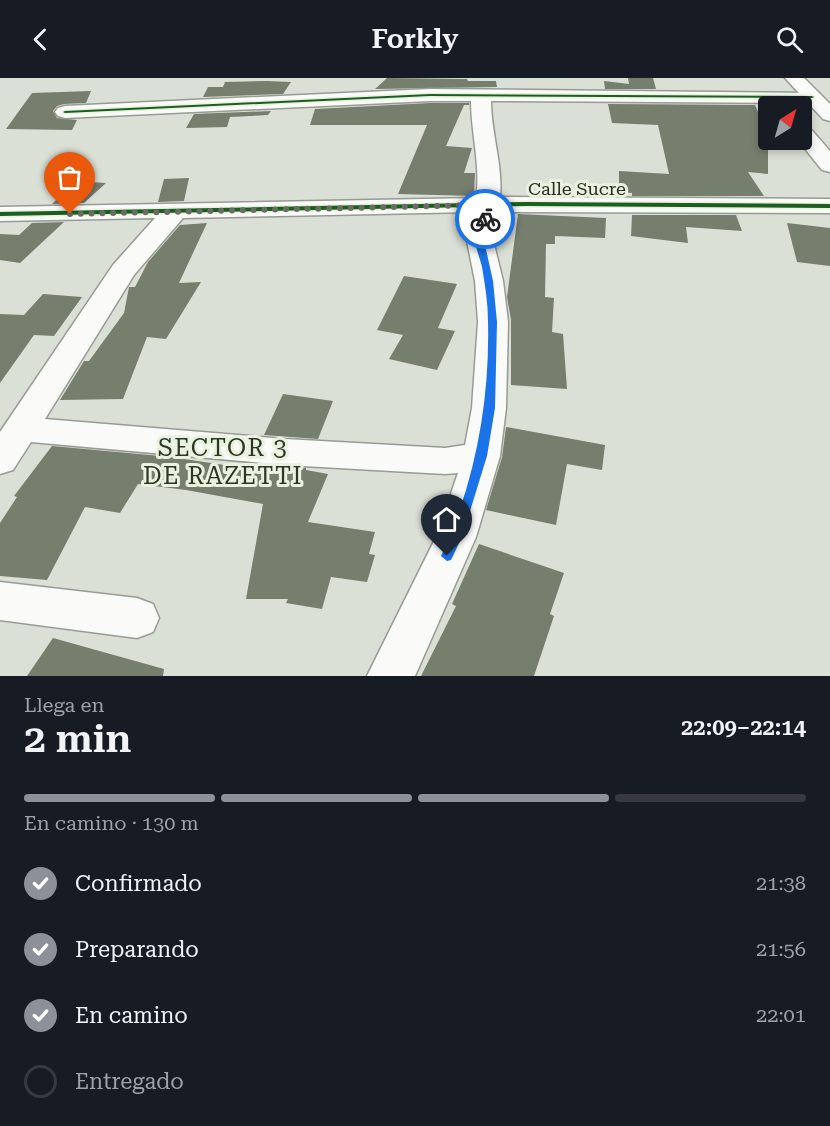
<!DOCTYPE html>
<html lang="es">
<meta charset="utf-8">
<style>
:root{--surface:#171b24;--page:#242831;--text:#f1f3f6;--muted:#9ea1a6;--line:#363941;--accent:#8c9099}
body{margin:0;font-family:"Roboto Serif",serif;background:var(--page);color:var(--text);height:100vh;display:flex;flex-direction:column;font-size:22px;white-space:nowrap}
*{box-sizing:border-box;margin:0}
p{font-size:20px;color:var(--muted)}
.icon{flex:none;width:33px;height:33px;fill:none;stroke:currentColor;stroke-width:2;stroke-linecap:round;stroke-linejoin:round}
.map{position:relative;height:598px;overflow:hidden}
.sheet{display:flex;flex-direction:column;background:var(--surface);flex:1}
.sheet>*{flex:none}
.needle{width:39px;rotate:37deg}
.fabs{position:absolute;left:758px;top:18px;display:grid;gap:12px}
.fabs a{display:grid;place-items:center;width:54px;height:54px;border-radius:6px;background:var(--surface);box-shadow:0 3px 9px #0003;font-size:30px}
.pin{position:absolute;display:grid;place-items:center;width:51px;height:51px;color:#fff;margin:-62px -26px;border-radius:50% 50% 50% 0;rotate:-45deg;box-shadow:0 0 6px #0007}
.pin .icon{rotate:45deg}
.courier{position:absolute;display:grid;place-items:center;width:60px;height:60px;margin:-30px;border:4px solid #1a73e8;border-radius:50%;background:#fff;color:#222;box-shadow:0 2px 8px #0007}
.headline em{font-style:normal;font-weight:600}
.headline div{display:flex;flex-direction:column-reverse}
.headline{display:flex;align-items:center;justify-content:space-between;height:102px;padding:0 24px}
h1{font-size:39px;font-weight:600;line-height:45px}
.bar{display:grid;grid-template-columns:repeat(4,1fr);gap:9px 6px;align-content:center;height:72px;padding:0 24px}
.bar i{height:8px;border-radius:4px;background:var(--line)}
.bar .on{background:var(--accent)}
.bar p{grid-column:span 4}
ol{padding:0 24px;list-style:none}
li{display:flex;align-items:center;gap:18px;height:66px}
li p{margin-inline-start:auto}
li .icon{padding:6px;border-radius:50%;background:var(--accent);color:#fff;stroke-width:4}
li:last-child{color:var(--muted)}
li i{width:33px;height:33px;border:3px solid var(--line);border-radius:50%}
header{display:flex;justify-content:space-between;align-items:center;height:78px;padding:0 24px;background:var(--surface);font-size:27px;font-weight:600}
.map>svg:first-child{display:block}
</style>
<header><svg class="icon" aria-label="back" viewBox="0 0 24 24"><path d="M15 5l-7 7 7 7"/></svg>Forkly<svg class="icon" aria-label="search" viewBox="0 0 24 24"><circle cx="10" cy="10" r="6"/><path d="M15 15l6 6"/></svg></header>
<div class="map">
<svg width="830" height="598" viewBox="0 0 830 598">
<rect width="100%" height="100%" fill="#dbe0d6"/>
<!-- building -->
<g fill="#767e6e">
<path d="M 387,0 L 467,1 L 468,3 L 496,3 L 497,9 L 375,11 Z"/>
<path d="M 628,0 L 653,0 L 656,11 L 605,11 L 604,3 L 629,6 Z"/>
<path d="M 267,3 L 291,4 L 283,16 L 203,19 L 208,9 L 223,9 L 225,4 Z"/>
<path d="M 91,13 L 86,25 L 64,26 L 57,28 L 53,33 L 57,40 L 77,42 L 72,52 L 6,51 L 32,15 Z"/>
<path d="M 430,25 L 469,25 L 469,27 L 464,27 L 446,68 L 472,70 L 464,95 L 475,95 L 474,118 L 398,116 L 427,47 L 310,47 L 315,31 Z"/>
<path d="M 608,26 L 755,27 L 758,34 L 768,34 L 768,96 L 748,94 L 764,118 L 632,118 L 632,115 L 619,114 L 619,93 L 669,96 L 658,47 L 612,45 Z"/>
<path d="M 271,33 L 268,37 L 230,39 L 227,49 L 186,50 L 194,36 Z"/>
<path d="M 189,100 L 184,123 L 158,124 L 164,101 Z"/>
<path d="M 76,103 L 106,105 L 84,125 L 52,126 Z"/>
<path d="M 518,136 L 606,140 L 605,160 L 555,158 L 555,166 L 546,166 L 545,219 L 554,220 L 552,254 L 563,256 L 567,311 L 511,307 L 511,242 L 507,219 Z"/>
<path d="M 632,137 L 736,137 L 742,153 L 686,149 L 688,165 L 631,158 Z"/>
<path d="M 64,144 L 20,185 L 0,182 L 0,156 L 19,157 L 32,145 Z"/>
<path d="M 207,145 L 179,205 L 201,204 L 166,261 L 147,259 L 123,321 L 60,322 L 84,283 L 89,283 L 124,235 L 129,209 L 135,209 L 148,184 L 180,147 Z"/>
<path d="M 787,145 L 830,150 L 830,188 L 797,184 Z"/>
<path d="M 404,198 L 457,206 L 438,250 L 455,253 L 437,292 L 389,281 L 403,257 L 377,252 Z"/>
<path d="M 43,216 L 82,219 L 54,258 L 34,257 L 0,305 L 0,236 L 24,237 Z"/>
<path d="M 283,316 L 333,323 L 318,361 L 264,357 Z"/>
<path d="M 506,349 L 605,367 L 602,392 L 567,386 L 556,447 L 486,432 L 502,379 Z"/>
<path d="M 52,368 L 171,379 L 244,390 L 247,386 L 306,390 L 306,392 L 328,396 L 308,444 L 375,454 L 369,476 L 375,477 L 367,504 L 331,499 L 322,531 L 286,525 L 288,521 L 246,521 L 263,426 L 186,412 L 138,406 L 120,435 L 85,429 L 47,502 L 0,498 L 0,445 L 17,419 L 14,418 Z"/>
<path d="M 479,466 L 564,495 L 550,536 L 554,538 L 534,598 L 421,598 L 456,528 L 452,526 Z"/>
<path d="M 53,560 L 164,591 L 163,598 L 27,598 Z"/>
</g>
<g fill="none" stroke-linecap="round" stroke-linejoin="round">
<!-- street casing -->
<g stroke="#979b94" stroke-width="3">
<g id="street">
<path d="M 430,11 L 819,15 L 822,19 L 819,23 L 812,25 L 491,23 C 491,55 503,87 500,119 L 830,121 L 830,135 L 499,134 L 492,158 L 503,203 L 508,244 L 506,330 L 500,378 L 476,459 L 415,598 L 367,598 L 436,459 L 458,395 L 445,396 L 285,387 L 31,364 L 13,392 L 0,396 L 0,354 L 113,187 L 155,140 L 0,143 L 0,129 L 476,120 C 481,88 471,55 471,23 L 430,23 L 65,40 L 58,38 L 55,34 L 58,30 L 65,28 ZM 474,134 L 466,158 L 475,203 L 478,244 L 472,330 L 465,367 L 445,370 L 285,361 L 45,341 L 134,197 L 183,140 Z"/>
<path d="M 801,46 L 808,48 L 830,73 L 830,94 L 822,92 L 798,62 L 801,62 Z"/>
<path d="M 0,504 L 137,520 L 153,526 L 159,540 L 153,554 L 137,560 L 0,542 Z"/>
</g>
</g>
<!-- highway casing -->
<g stroke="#979b94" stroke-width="3">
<path id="highway" d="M 785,0 L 804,0 L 830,26 L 830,43 L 823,41 Z"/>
</g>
<!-- street -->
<use href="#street" fill="#fafaf9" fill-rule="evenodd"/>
<!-- highway -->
<use href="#highway" fill="#fafaf9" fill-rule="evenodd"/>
<!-- cycleway casing -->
<g stroke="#e8f2de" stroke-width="3">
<g id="cycleway">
<path d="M 430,16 L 812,18 L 814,19 L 812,20 L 430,18 L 65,35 L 63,34 L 65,33 Z"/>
<path d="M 527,124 L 830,126 L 830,130 L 527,128 L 0,138 L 0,134 Z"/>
</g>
</g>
<!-- cycleway -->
<use href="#cycleway" fill="#1b5e20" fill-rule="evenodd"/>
</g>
<!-- route -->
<path fill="#1a73e8" d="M 485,139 L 489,141 L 483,158 L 493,203 L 497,244 L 495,330 L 487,378 L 462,459 L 451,482 L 447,483 L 441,478 C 475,405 490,324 488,243 C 488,225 485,207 482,189 C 480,180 474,167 475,158 C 475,152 481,141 485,139 Z"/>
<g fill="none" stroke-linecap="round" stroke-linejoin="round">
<!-- done -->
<path stroke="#696d64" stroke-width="6" stroke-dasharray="0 10.8" d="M 70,136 L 487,127 L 485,141"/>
</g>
<g text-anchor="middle" stroke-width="6" stroke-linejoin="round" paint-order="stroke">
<!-- far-street labels -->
<g font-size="18" fill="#2b2f27" stroke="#e8f2de">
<text x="577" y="117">Calle Sucre</text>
</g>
<!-- quarter labels -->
<g font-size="24" letter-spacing="1.5" fill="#2d3525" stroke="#e8f2de">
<text x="223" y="378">SECTOR 3<tspan x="223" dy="28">DE RAZETTI</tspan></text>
</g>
</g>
</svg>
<div class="fabs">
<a><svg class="needle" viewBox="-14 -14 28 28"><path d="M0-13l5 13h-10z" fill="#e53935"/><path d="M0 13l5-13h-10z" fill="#9ea1a6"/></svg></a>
</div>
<div class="pin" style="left:70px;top:136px;background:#ea580c"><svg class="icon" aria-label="bag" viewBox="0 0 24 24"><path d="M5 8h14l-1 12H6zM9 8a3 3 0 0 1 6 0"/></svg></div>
<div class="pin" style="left:447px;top:478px;background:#1f2937"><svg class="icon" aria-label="home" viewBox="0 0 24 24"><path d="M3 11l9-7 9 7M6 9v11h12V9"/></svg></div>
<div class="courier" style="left:485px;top:141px"><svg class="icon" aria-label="bike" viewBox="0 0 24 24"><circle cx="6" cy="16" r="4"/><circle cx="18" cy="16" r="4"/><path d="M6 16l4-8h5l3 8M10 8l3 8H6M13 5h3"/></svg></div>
</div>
<section class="sheet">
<div class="headline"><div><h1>2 min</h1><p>Llega en</p></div><em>22:09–22:14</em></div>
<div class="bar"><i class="on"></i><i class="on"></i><i class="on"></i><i></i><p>En camino · 130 m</p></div>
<ol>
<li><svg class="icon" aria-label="check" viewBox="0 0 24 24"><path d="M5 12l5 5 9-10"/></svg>Confirmado<p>21:38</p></li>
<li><svg class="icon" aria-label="check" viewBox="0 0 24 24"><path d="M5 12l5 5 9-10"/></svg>Preparando<p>21:56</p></li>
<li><svg class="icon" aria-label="check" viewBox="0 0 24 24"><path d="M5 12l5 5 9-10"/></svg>En camino<p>22:01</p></li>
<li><i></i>Entregado</li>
</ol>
</section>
